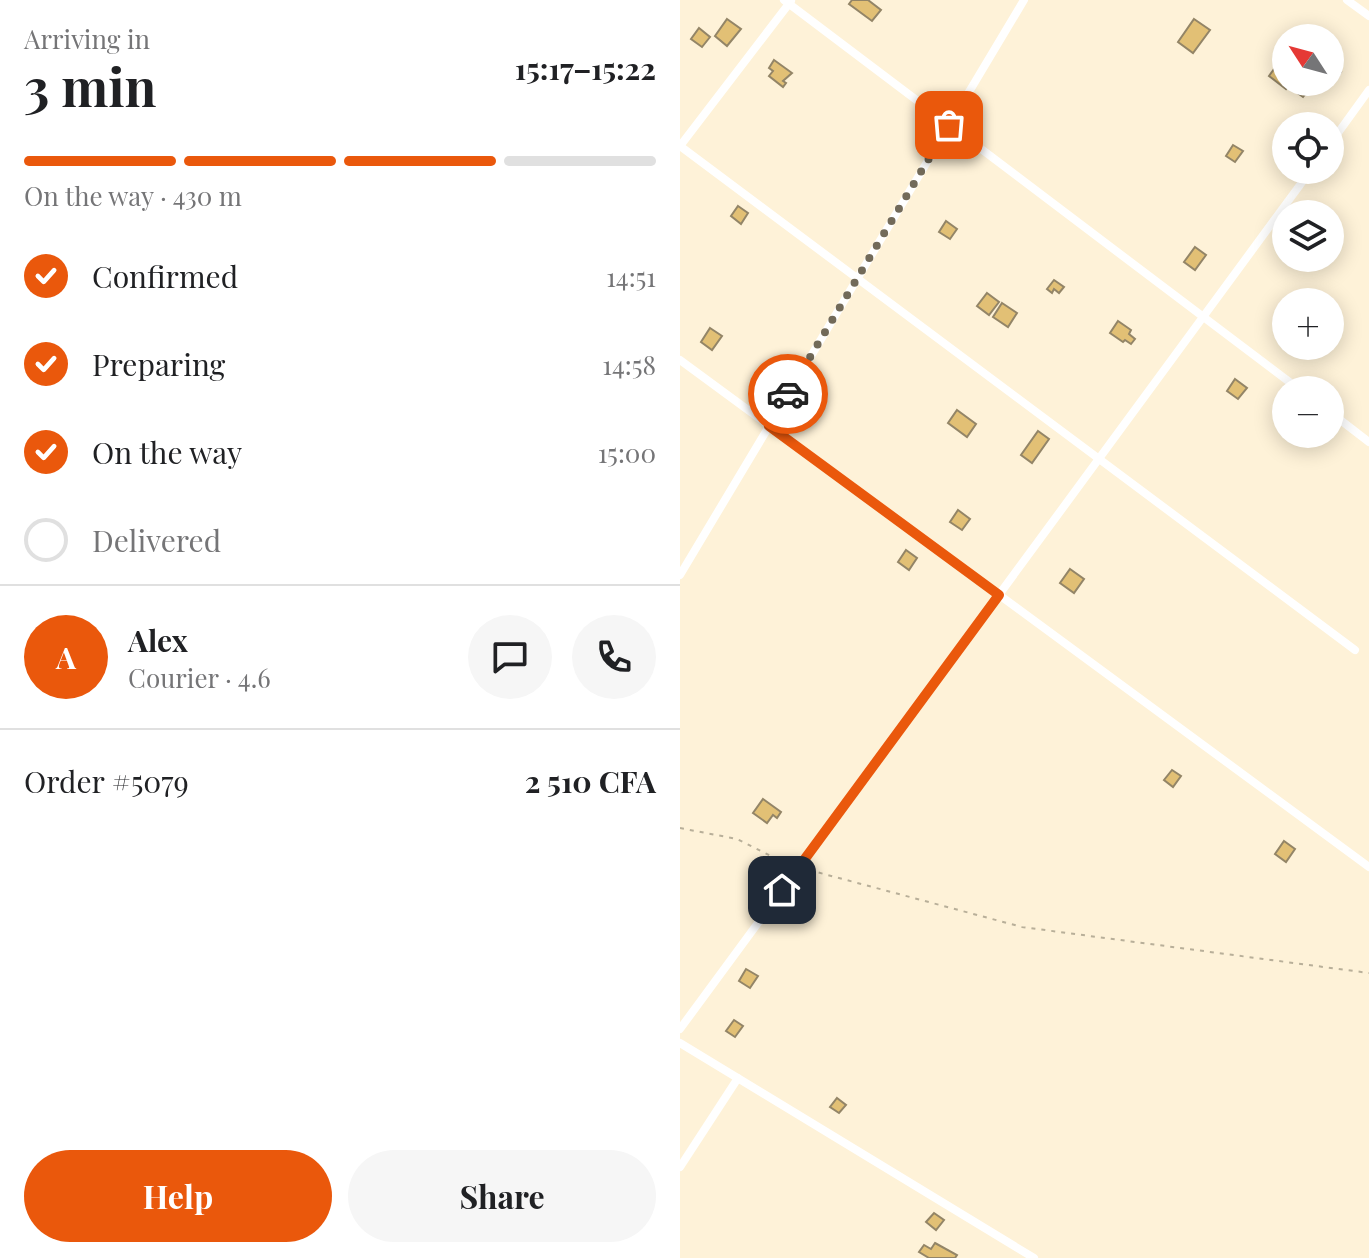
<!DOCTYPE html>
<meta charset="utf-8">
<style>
:root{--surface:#fff;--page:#f6f6f6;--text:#202124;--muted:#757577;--line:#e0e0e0;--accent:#ea580c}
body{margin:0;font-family:"Playfair Display",serif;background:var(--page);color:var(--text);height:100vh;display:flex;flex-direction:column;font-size:30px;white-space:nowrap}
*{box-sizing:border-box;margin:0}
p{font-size:26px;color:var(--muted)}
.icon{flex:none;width:44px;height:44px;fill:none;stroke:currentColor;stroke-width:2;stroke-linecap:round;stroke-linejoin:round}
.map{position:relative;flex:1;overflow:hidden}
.sheet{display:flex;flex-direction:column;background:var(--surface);width:680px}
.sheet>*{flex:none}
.needle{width:52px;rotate:306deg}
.fabs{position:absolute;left:592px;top:24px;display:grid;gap:16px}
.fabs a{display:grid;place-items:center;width:72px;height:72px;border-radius:50%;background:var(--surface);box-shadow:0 4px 20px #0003;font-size:40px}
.pin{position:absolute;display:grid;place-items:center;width:68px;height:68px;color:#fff;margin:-34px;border-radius:16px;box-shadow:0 4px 12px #0006}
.courier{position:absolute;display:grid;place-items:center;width:80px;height:80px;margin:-40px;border:6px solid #ea580c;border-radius:50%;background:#fff;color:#222;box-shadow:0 2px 10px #0007}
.overview em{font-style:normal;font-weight:700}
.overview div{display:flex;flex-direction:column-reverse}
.overview{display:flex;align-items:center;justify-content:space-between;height:136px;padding:0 24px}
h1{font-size:52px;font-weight:700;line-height:60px}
.bar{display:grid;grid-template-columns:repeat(4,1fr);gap:12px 8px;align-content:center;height:96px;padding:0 24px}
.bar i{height:10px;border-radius:6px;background:var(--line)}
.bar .selected{background:var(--accent)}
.bar p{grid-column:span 4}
.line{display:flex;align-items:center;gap:20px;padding:0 24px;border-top:2px solid var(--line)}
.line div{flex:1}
.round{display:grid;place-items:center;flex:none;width:84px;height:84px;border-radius:42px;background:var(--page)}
ol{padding:0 24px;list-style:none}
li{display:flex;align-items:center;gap:24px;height:88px}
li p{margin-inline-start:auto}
li .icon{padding:8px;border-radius:50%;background:var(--accent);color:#fff;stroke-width:4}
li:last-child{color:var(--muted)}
li i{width:44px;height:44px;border:4px solid var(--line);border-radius:50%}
.button{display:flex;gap:16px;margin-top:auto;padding:16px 24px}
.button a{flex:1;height:92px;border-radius:48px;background:var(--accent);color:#fff;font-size:32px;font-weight:700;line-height:92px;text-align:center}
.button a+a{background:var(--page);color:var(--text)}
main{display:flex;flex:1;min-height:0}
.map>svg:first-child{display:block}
</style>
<main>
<section class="sheet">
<div class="overview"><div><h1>3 min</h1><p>Arriving in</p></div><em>15:17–15:22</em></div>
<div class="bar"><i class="selected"></i><i class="selected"></i><i class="selected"></i><i></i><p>On the way · 430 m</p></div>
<ol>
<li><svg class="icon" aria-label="check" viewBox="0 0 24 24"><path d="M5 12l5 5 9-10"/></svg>Confirmed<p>14:51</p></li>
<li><svg class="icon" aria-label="check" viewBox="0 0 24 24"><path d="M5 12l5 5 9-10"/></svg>Preparing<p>14:58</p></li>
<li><svg class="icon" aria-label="check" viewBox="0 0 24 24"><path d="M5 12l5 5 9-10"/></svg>On the way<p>15:00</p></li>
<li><i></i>Delivered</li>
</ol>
<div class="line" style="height:144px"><b class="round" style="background:var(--accent);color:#fff">A</b><div><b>Alex</b><p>Courier · 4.6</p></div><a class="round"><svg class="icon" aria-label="chat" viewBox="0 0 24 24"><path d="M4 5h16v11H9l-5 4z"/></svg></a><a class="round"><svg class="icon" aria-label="phone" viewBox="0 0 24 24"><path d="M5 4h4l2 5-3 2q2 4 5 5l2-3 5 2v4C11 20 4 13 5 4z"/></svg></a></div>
<div class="line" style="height:104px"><div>Order #5079</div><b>2 510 CFA</b></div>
<div class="button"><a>Help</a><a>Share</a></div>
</section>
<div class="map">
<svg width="689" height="1258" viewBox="0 0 689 1258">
<rect width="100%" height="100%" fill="#fef2d8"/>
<!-- building -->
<g fill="#e2c075" stroke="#938567" stroke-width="2">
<path d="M 172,0 L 188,0 L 201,10 L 192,21 L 169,4 Z"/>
<path d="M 47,19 L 61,29 L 47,46 L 35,36 Z"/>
<path d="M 514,19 L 530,30 L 513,53 L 498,42 Z"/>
<path d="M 19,28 L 30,37 L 22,47 L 11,39 Z"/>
<path d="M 94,60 L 112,73 L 103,81 L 106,83 L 103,87 L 89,76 L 93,71 L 89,68 Z"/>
<path d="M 652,61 L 660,67 L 658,70 L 661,72 L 655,81 L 650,80 Z"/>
<path d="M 599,62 L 606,68 L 606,82 L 611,82 L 606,89 L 589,76 Z"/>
<path d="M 617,82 L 627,82 L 632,86 L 623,97 L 612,89 Z"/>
<path d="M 553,145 L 563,151 L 555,162 L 546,156 Z"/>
<path d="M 58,206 L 68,213 L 61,224 L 51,216 Z"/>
<path d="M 266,221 L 277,229 L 270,239 L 259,232 Z"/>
<path d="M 515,247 L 526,255 L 515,270 L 504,262 Z"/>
<path d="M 374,280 L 384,287 L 379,293 L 374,289 L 372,293 L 367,289 Z"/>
<path d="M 307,293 L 319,302 L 309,315 L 297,306 Z"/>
<path d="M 322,303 L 337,313 L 328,327 L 313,317 Z"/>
<path d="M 438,321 L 451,330 L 449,334 L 455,339 L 451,344 L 445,340 L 443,342 L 430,333 Z"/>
<path d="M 30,328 L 42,336 L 32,350 L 21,342 Z"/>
<path d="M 555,379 L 567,388 L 558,399 L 547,391 Z"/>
<path d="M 277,410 L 296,424 L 287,437 L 268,423 Z"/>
<path d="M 358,431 L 369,439 L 352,463 L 341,455 Z"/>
<path d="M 278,510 L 290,519 L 282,530 L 270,522 Z"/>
<path d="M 226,550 L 237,558 L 229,570 L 218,562 Z"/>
<path d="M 390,569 L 404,579 L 394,593 L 380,583 Z"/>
<path d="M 492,770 L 501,776 L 493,787 L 484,780 Z"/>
<path d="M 83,799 L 101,812 L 97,818 L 93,815 L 87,823 L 73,813 Z"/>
<path d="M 604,841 L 615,849 L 606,862 L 595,854 Z"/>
<path d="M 66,969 L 78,976 L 70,988 L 59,981 Z"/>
<path d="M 54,1020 L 63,1026 L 55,1037 L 46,1031 Z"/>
<path d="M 157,1098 L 166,1105 L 159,1113 L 150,1107 Z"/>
<path d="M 254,1213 L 264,1220 L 256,1230 L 246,1222 Z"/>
<path d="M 255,1243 L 277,1255 L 275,1258 L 249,1258 L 239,1252 L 244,1245 L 251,1249 Z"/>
</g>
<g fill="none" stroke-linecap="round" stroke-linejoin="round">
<!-- path -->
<g stroke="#b8af99" stroke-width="2" stroke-dasharray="4 6" stroke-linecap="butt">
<path d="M 0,828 L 57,839 L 107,864"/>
<path d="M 129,870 L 342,927 L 689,973"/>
</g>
<!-- street -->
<g stroke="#fff" stroke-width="8">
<path d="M 104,0 L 620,390"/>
<path d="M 667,0 L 689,16"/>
<path d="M 650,144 L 689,90"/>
<path d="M 0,146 L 675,650"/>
<path d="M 0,146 L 111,1"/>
<path d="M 0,360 L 689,867"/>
<path d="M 650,412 L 689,442"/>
<path d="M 0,575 L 344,0"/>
<path d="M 0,1029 L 631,170"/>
<path d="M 0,1043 L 354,1258"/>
<path d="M 0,1167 L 58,1078"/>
</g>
</g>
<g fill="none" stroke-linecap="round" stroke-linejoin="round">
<!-- done -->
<path stroke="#726a59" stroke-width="8" stroke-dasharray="0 14.4" d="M 108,394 L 269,125"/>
<!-- route -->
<path stroke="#ea580c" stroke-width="10" d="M 102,890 L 319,595 L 89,426 L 108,394"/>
</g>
</svg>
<div class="fabs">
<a><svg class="needle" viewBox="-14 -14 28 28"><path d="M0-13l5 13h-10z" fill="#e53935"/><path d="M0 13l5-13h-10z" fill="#757577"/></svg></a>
<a><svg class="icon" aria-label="locate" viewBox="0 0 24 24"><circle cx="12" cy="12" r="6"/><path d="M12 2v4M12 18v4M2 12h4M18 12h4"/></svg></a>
<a><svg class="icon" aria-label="layers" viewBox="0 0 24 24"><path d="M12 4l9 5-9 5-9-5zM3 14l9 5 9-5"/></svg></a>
<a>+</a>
<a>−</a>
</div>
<div class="pin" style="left:269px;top:125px;background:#ea580c"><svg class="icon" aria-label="bag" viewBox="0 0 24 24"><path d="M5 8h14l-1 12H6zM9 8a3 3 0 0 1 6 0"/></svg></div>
<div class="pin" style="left:102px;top:890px;background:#1f2937"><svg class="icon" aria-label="home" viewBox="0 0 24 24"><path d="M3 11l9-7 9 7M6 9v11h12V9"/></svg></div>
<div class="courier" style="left:108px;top:394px"><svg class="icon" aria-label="car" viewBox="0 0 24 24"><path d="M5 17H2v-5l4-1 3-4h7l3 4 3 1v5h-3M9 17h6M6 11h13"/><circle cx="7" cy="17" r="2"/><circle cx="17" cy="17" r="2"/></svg></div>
</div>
</main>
